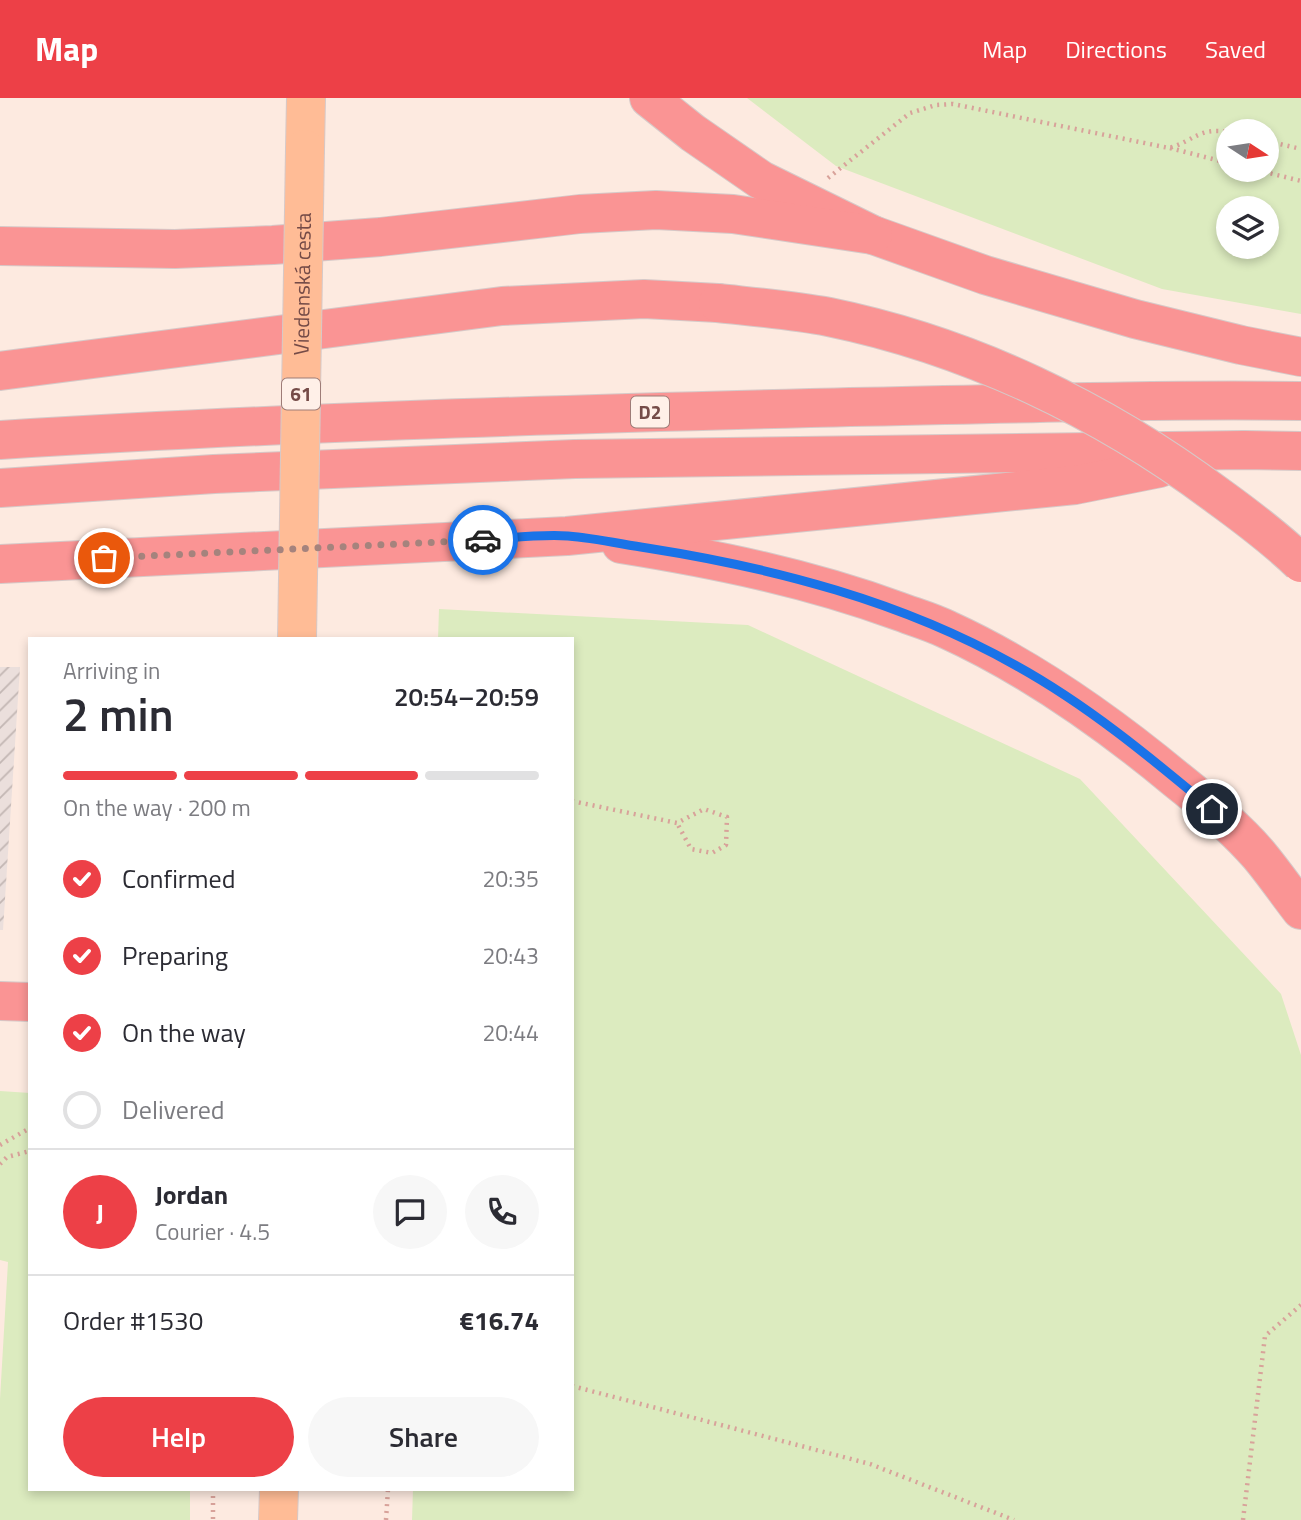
<!DOCTYPE html>
<meta charset="utf-8">
<style>
:root{--surface:#fff;--page:#f7f7f7;--text:#2b2b33;--muted:#7c7c81;--line:#e1e1e2;--accent:#ed4047}
body{margin:0;font-family:"Titillium Web",sans-serif;background:var(--page);color:var(--text);height:100vh;display:flex;flex-direction:column;font-size:26px;white-space:nowrap}
*{box-sizing:border-box;margin:0}
p{font-size:23px;color:var(--muted)}
.icon{flex:none;width:38px;height:38px;fill:none;stroke:currentColor;stroke-width:2;stroke-linecap:round;stroke-linejoin:round}
.map{position:relative;flex:1;overflow:hidden}
.drawer{position:absolute;left:28px;top:539px;width:546px;height:854px;display:flex;flex-direction:column;background:var(--surface);border-radius:0px;box-shadow:0 4px 10px #0003}
.drawer>*{flex:none}
.needle{width:46px;rotate:102deg}
.fabs{position:absolute;left:1216px;top:21px;display:grid;gap:14px}
.fabs a{display:grid;place-items:center;width:63px;height:63px;border-radius:50%;background:var(--surface);box-shadow:0 4px 10px #0003;font-size:35px}
.pin{position:absolute;display:grid;place-items:center;width:60px;height:60px;color:#fff;margin:-30px;border:4px solid #fff;border-radius:50%;box-shadow:0 2px 7px #0007}
.courier{position:absolute;display:grid;place-items:center;width:70px;height:70px;margin:-35px;border:5px solid #1a73e8;border-radius:50%;background:#fff;color:#222;box-shadow:0 2px 9px #0007}
.summary em{font-style:normal;font-weight:600}
.summary div{display:flex;flex-direction:column-reverse}
.summary{display:flex;align-items:center;justify-content:space-between;height:119px;padding:0 35px}
h1{font-size:46px;font-weight:600;line-height:52px}
.bar{display:grid;grid-template-columns:repeat(4,1fr);gap:10px 7px;align-content:center;height:84px;padding:0 35px}
.bar i{height:9px;border-radius:5px;background:var(--line)}
.bar .selected{background:var(--accent)}
.bar p{grid-column:span 4}
.line{display:flex;align-items:center;gap:18px;padding:0 35px;border-top:2px solid var(--line)}
.line div{flex:1}
.round{display:grid;place-items:center;flex:none;width:74px;height:74px;border-radius:37px;background:var(--page)}
ol{padding:0 35px;list-style:none}
li{display:flex;align-items:center;gap:21px;height:77px}
li p{margin-inline-start:auto}
li .icon{padding:7px;border-radius:50%;background:var(--accent);color:#fff;stroke-width:4}
li:last-child{color:var(--muted)}
li i{width:38px;height:38px;border:4px solid var(--line);border-radius:50%}
.button{display:flex;gap:14px;margin-top:auto;padding:14px 35px}
.button a{flex:1;height:80px;border-radius:42px;background:var(--accent);color:#fff;font-size:28px;font-weight:600;line-height:80px;text-align:center}
.button a+a{background:var(--page);color:var(--text)}
header{display:flex;align-items:center;gap:42px;box-sizing:border-box;height:98px;padding:0 35px;background:var(--accent);color:#fff}
header strong{font-size:33px}
nav{display:flex;gap:38px;margin-inline-start:auto;font-size:24px}
.map>svg:first-child{display:block}
</style>
<header>
<strong>Map</strong>
<nav><a>Map</a><a>Directions</a><a>Saved</a></nav>
</header>
<div class="map">
<svg width="1301" height="1422" viewBox="0 0 1301 1422">
<defs>
<pattern id="industrial-furrows" width="10" height="10" patternUnits="userSpaceOnUse" patternTransform="scale(1.75)"><rect width="10" height="10" fill="#ebdfdc"/><path d="M-1 1l2-2M0 10L10 0M9 11l2-2" fill="none" stroke="#c3b7b4"/></pattern>
</defs>
<rect width="100%" height="100%" fill="#fdeae0"/>
<!-- industrial -->
<path fill="url(#industrial-furrows)" d="M 0,569 L 20,569 L 3,832 L 0,832 Z"/>
<!-- grass -->
<g fill="#dcebbf" fill-rule="evenodd">
<path d="M 747,0 L 1301,0 L 1301,216 L 1162,191 L 836,68 ZM 1228,33 L 1267,33 L 1267,72 L 1228,72 ZM 1228,110 L 1267,110 L 1267,149 L 1228,149 Z"/>
<path d="M 439,511 L 748,527 L 1080,681 L 1281,896 L 1301,957 L 1301,1422 L 412,1422 L 413,1391 L 572,1391 L 572,541 L 438,541 Z"/>
<path d="M 0,993 L 30,995 L 30,1391 L 190,1391 L 190,1422 L 0,1422 L 0,1301 L 8,1164 L 0,1162 Z"/>
</g>
<g fill="none" stroke-linecap="round" stroke-linejoin="round">
<!-- primary casing -->
<g stroke="#d6c9c8" stroke-width="40">
<g id="primary">
<path d="M 305,51 L 306,0"/>
<path d="M 278,1422 L 279,1391"/>
</g>
</g>
<!-- highway casing -->
<g stroke="#d6c9c8" stroke-width="40">
<g id="highway">
<path d="M 649,0 L 693,35 L 761,82 L 873,137 L 985,177 L 1135,221 L 1241,247 L 1301,259"/>
<path d="M 0,148 L 175,151 L 273,147 L 380,139 L 580,116 L 656,112 L 733,116 L 873,137"/>
<path d="M 0,273 L 502,208 L 644,201 L 718,205"/>
<path d="M 0,342 C 270,325 540,317 810,310 C 974,307 1137,301 1301,303"/>
<path d="M 0,390 L 214,376 L 575,361 L 1244,352 L 1301,353"/>
<path d="M 621,446 C 715,461 808,480 898,513 C 914,519 932,524 948,532 C 1031,570 1107,624 1177,682 C 1206,705 1235,729 1259,757 C 1274,775 1287,794 1301,812"/>
<path d="M 0,466 L 567,438 L 1075,387 L 1160,370"/>
<path d="M 0,903 L 30,904"/>
</g>
</g>
<!-- path -->
<g stroke="#d8a29a" stroke-width="4.5" stroke-dasharray="2 5" stroke-linecap="butt">
<path d="M 1267,43 L 1301,51"/>
<path d="M 1170,50 L 1228,65"/>
<path d="M 1257,72 L 1301,83"/>
<path d="M 828,80 L 910,15 L 936,7 L 953,6 L 1169,50 C 1194,43 1199,29 1228,34"/>
<path d="M 572,703 L 677,725 L 704,711 L 727,719 L 726,747 L 712,755 L 691,751 L 677,725"/>
<path d="M 0,1047 L 30,1030"/>
<path d="M 0,1066 L 7,1059 L 30,1053"/>
<path d="M 572,1288 L 870,1366 L 1014,1422"/>
<path d="M 213,1391 L 213,1422"/>
<path d="M 386,1422 L 388,1391"/>
<path d="M 1243,1422 L 1265,1238 L 1301,1207"/>
</g>
<!-- primary -->
<use href="#primary" stroke="#ffbc96" stroke-width="38"/>
<!-- highway -->
<use href="#highway" stroke="#fa9494" stroke-width="38"/>
<!-- primary-bridge casing -->
<g stroke="#d6c9c8" stroke-width="40" stroke-linecap="butt">
<g id="primary-bridge">
<path id="s1" d="M 297,541 L 305,51"/>
</g>
</g>
<!-- highway-bridge casing -->
<g stroke="#d6c9c8" stroke-width="40" stroke-linecap="butt">
<path id="highway-bridge" d="M 718,205 C 755,209 792,212 829,219 C 970,248 1103,312 1218,398 C 1247,419 1276,441 1301,465"/>
</g>
<!-- primary-bridge -->
<use href="#primary-bridge" stroke="#ffbc96" stroke-width="38"/>
<!-- highway-bridge -->
<use href="#highway-bridge" stroke="#fa9494" stroke-width="38"/>
</g>
<g fill="none" stroke-linecap="round" stroke-linejoin="round">
<!-- done -->
<path stroke="#a5837d" stroke-width="7" stroke-dasharray="0 12.6" d="M 104,460 L 483,442"/>
<!-- route -->
<path stroke="#1a73e8" stroke-width="9" d="M 483,442 C 511,440 540,436 568,438 C 594,440 621,446 647,450 C 774,470 901,503 1015,567 C 1086,606 1150,659 1212,711"/>
</g>
<g text-anchor="middle" stroke-width="5" stroke-linejoin="round" paint-order="stroke">
<!-- shield labels -->
<g fill="#fff0e8" stroke="#9e7c77" stroke-width="2">
<rect x="282" y="280.5" width="38" height="31" rx="5"/>
<rect x="631" y="298.5" width="38" height="31" rx="5"/>
</g>
<g font-size="19" font-weight="bold" fill="#754b47">
<text x="301" y="303">61</text>
<text x="650" y="321">D2</text>
</g>
<!-- street labels -->
<g font-size="21" fill="#754b47" stroke="#fff0e8">
<text dy="7" stroke="none"><textPath href="#s1" startOffset="355">Viedenská cesta</textPath></text>
</g>
</g>
</svg>
<div class="fabs">
<a><svg class="needle" viewBox="-14 -14 28 28"><path d="M0-13l5 13h-10z" fill="#e53935"/><path d="M0 13l5-13h-10z" fill="#7c7c81"/></svg></a>
<a><svg class="icon" aria-label="layers" viewBox="0 0 24 24"><path d="M12 4l9 5-9 5-9-5zM3 14l9 5 9-5"/></svg></a>
</div>
<div class="pin" style="left:104px;top:460px;background:#ea580c"><svg class="icon" aria-label="bag" viewBox="0 0 24 24"><path d="M5 8h14l-1 12H6zM9 8a3 3 0 0 1 6 0"/></svg></div>
<div class="pin" style="left:1212px;top:711px;background:#1f2937"><svg class="icon" aria-label="home" viewBox="0 0 24 24"><path d="M3 11l9-7 9 7M6 9v11h12V9"/></svg></div>
<div class="courier" style="left:483px;top:442px"><svg class="icon" aria-label="car" viewBox="0 0 24 24"><path d="M5 17H2v-5l4-1 3-4h7l3 4 3 1v5h-3M9 17h6M6 11h13"/><circle cx="7" cy="17" r="2"/><circle cx="17" cy="17" r="2"/></svg></div>
<section class="drawer">
<div class="summary"><div><h1>2 min</h1><p>Arriving in</p></div><em>20:54–20:59</em></div>
<div class="bar"><i class="selected"></i><i class="selected"></i><i class="selected"></i><i></i><p>On the way · 200 m</p></div>
<ol>
<li><svg class="icon" aria-label="check" viewBox="0 0 24 24"><path d="M5 12l5 5 9-10"/></svg>Confirmed<p>20:35</p></li>
<li><svg class="icon" aria-label="check" viewBox="0 0 24 24"><path d="M5 12l5 5 9-10"/></svg>Preparing<p>20:43</p></li>
<li><svg class="icon" aria-label="check" viewBox="0 0 24 24"><path d="M5 12l5 5 9-10"/></svg>On the way<p>20:44</p></li>
<li><i></i>Delivered</li>
</ol>
<div class="line" style="height:126px"><b class="round" style="background:var(--accent);color:#fff">J</b><div><b>Jordan</b><p>Courier · 4.5</p></div><a class="round"><svg class="icon" aria-label="chat" viewBox="0 0 24 24"><path d="M4 5h16v11H9l-5 4z"/></svg></a><a class="round"><svg class="icon" aria-label="phone" viewBox="0 0 24 24"><path d="M5 4h4l2 5-3 2q2 4 5 5l2-3 5 2v4C11 20 4 13 5 4z"/></svg></a></div>
<div class="line" style="height:91px"><div>Order #1530</div><b>€16.74</b></div>
<div class="button"><a>Help</a><a>Share</a></div>
</section>
</div>
